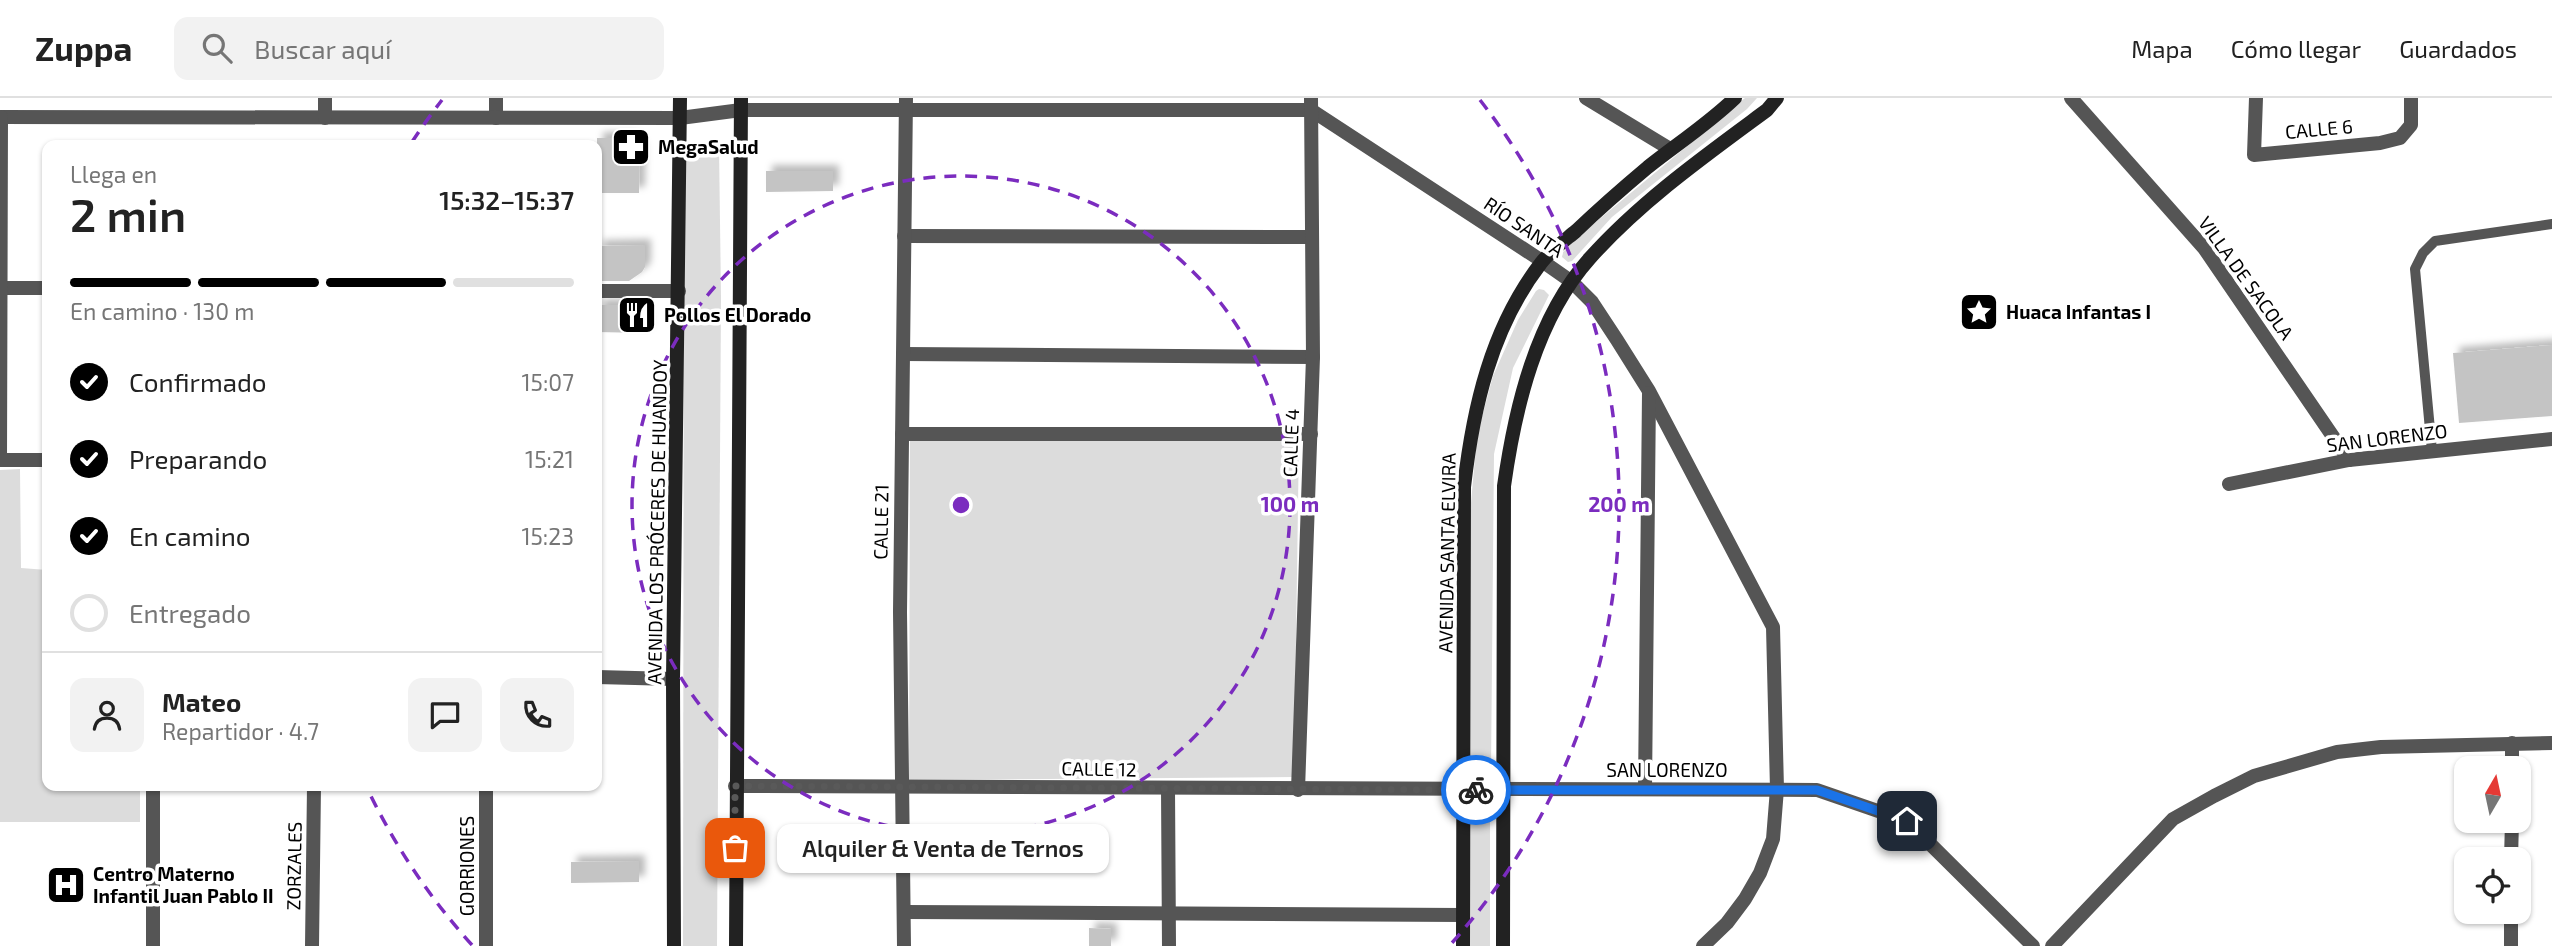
<!DOCTYPE html>
<html lang="es">
<meta charset="utf-8">
<style>
:root{--surface:#fff;--page:#f2f2f2;--text:#222;--muted:#767676;--line:#e0e0e0;--accent:#000}
body{margin:0;font-family:"Exo 2",sans-serif;background:var(--page);color:var(--text);height:100vh;display:flex;flex-direction:column;font-size:26px;white-space:nowrap}
*{box-sizing:border-box;margin:0}
p{font-size:23px;color:var(--muted)}
.icon{flex:none;width:38px;height:38px;fill:none;stroke:currentColor;stroke-width:2;stroke-linecap:round;stroke-linejoin:round}
.map{position:relative;flex:1;overflow:hidden}
.panel{position:absolute;left:42px;top:42px;width:560px;height:651px;display:flex;flex-direction:column;background:var(--surface);border-radius:14px;box-shadow:0 2px 5px #0004}
.panel>*{flex:none}
.needle{width:46px;rotate:9deg}
.controls{position:absolute;left:2454px;top:658px;display:grid;gap:14px}
.controls a{display:grid;place-items:center;width:77px;height:77px;border-radius:14px;background:var(--surface);box-shadow:0 2px 5px #0004;font-size:35px}
.pin{position:absolute;display:grid;place-items:center;width:60px;height:60px;color:#fff;margin:-30px;border-radius:14px;box-shadow:0 4px 10px #0006}
.courier{position:absolute;display:grid;place-items:center;width:70px;height:70px;margin:-35px;border:5px solid #1a73e8;border-radius:50%;background:#fff;color:#222;box-shadow:0 2px 9px #0007}
.bubble{position:absolute;height:49px;border-radius:14px;background:var(--surface);box-shadow:0 2px 5px #0004;font-size:23px;font-weight:600;line-height:49px;text-align:center}
.head em{font-style:normal;font-weight:600}
.head div{display:flex;flex-direction:column-reverse}
.head{display:flex;align-items:center;justify-content:space-between;height:119px;padding:0 28px}
h1{font-size:46px;font-weight:600;line-height:52px}
.bar{display:grid;grid-template-columns:repeat(4,1fr);gap:10px 7px;align-content:center;height:84px;padding:0 28px}
.bar i{height:9px;border-radius:5px;background:var(--line)}
.bar .selected{background:var(--accent)}
.bar p{grid-column:span 4}
.line{display:flex;align-items:center;gap:18px;padding:0 28px;border-top:2px solid var(--line)}
.line div{flex:1}
.round{display:grid;place-items:center;flex:none;width:74px;height:74px;border-radius:14px;background:var(--page)}
ol{padding:0 28px;list-style:none}
li{display:flex;align-items:center;gap:21px;height:77px}
li p{margin-inline-start:auto}
li .icon{padding:7px;border-radius:50%;background:var(--accent);color:#fff;stroke-width:4}
li:last-child{color:var(--muted)}
li i{width:38px;height:38px;border:4px solid var(--line);border-radius:50%}
header{display:flex;align-items:center;gap:42px;box-sizing:border-box;height:98px;padding:0 35px;background:var(--surface);border-bottom:2px solid var(--line)}
header strong{font-size:33px}
nav{display:flex;gap:38px;margin-inline-start:auto;font-size:24px}
.search{width:490px;height:63px;background:var(--page);display:flex;align-items:center;gap:18px;box-sizing:border-box;padding:0 24px;border-radius:14px;color:var(--muted);font-size:26px}
.map>svg:first-child{display:block}
</style>
<header>
<strong>Zuppa</strong>
<div class="search"><svg class="icon" aria-label="search" viewBox="0 0 24 24"><circle cx="10" cy="10" r="6"/><path d="M15 15l6 6"/></svg>Buscar aquí</div>
<nav><a>Mapa</a><a>Cómo llegar</a><a>Guardados</a></nav>
</header>
<div class="map">
<svg width="2552" height="848" viewBox="0 0 2552 848">
<defs>
<filter id="shadow"><feDropShadow dx="6" dy="-6" stdDeviation="3.5" flood-color="#0004"/></filter>
</defs>
<rect width="100%" height="100%" fill="#fff"/>
<!-- green -->
<g fill="#dcdcdc">
<path d="M 1745,0 L 1757,0 L 1747,11 L 1612,119 L 1572,163 L 1568,164 L 1562,159 L 1563,154 L 1579,138 Z"/>
<path d="M 684,45 L 717,45 L 719,49 L 721,199 L 717,848 L 683,848 Z"/>
<path d="M 1539,191 L 1544,192 L 1549,197 L 1513,270 L 1494,356 L 1491,671 L 1471,671 L 1471,405 L 1477,337 L 1493,278 L 1518,222 L 1536,193 Z"/>
<path d="M 1299,339 L 1294,679 L 909,682 L 910,341 Z"/>
<path d="M 20,371 L 21,470 L 47,472 L 47,688 L 140,688 L 140,724 L 0,724 L 0,372 Z"/>
<path d="M 1488,712 L 1490,716 L 1490,848 L 1469,848 L 1469,719 L 1473,714 Z"/>
</g>
<!-- building -->
<g fill="#c4c4c4" filter="url(#shadow)">
<path d="M 597,40 L 630,40 L 640,52 L 639,95 L 597,95 Z"/>
<path d="M 766,73 L 833,73 L 833,93 L 766,94 Z"/>
<path d="M 645,147 L 645,169 L 642,174 L 629,183 L 597,183 L 597,148 Z"/>
<path d="M 597,207 L 638,207 L 645,222 L 645,235 L 597,234 Z"/>
<path d="M 2552,247 L 2552,318 L 2459,325 L 2453,255 Z"/>
<path d="M 639,763 L 639,784 L 571,785 L 571,764 Z"/>
<path d="M 1089,830 L 1111,831 L 1111,848 L 1089,848 Z"/>
</g>
<g fill="none" stroke-linecap="round" stroke-linejoin="round">
<!-- lane -->
<path stroke="#555" stroke-width="10" d="M 2432,353 L 2415,171 L 2423,155 L 2435,143 L 2552,126"/>
<!-- street -->
<g stroke="#555" stroke-width="14">
<path d="M 496,0 L 496,20"/>
<path d="M 1586,0 L 1670,51"/>
<path d="M 2071,0 L 2204,150 L 2349,362"/>
<path d="M 2256,0 L 2254,57 L 2380,45 L 2400,40 L 2411,27 L 2411,0"/>
<path d="M 0,19 L 680,20 L 741,12 L 1311,12 L 1542,163 L 1572,184 L 1592,204 L 1617,242 L 1649,293 L 1773,529 L 1777,691 L 1773,741 L 1760,775 L 1745,801 L 1727,825 L 1703,848"/>
<path d="M 325,20 L 325,0"/>
<path d="M 904,138 L 1312,139"/>
<path d="M 0,190 L 47,190"/>
<path d="M 597,193 L 679,193"/>
<path d="M 903,256 L 1313,259"/>
<path d="M 902,336 L 1311,336"/>
<path d="M 0,362 L 1,19"/>
<path d="M 0,362 L 47,362"/>
<path d="M 2229,386 L 2349,362 L 2552,341"/>
<path d="M 597,579 L 673,581"/>
<path d="M 2512,670 L 2512,645"/>
<path d="M 153,688 L 153,848"/>
<path d="M 735,688 L 1817,692 L 1907,723 L 2033,848"/>
<path d="M 1168,691 L 1169,848"/>
<path d="M 1645,691 L 1649,295"/>
<path d="M 1298,692 L 1313,259 L 1311,0"/>
<path d="M 2511,761 L 2512,723"/>
<path d="M 904,814 L 1463,817"/>
<path d="M 312,848 L 314,688"/>
<path d="M 486,848 L 486,688"/>
<path d="M 904,848 L 900,514 L 906,0"/>
<path d="M 2052,848 L 2173,721 L 2214,698 L 2254,678 L 2337,654 L 2381,649 L 2552,645"/>
<path d="M 2511,848 L 2511,814"/>
</g>
<!-- secondary -->
<g stroke="#222" stroke-width="14">
<path d="M 674,848 L 673,581 L 680,0"/>
<path d="M 736,848 L 741,0"/>
<path d="M 1463,848 L 1464,389 C 1473,310 1491,230 1541,165 C 1550,153 1564,143 1576,133 C 1599,111 1623,90 1648,69 C 1677,46 1708,26 1735,0"/>
<path d="M 1503,848 L 1504,388 C 1515,310 1536,220 1590,160 C 1641,103 1706,57 1767,12 L 1777,0"/>
</g>
</g>
<g fill="none" stroke-linecap="round" stroke-linejoin="round">
<!-- done -->
<path stroke="#595959" stroke-width="7" stroke-dasharray="0 12.6" d="M 735,750 L 735,688 L 1476,692"/>
<!-- route -->
<path stroke="#1a73e8" stroke-width="9" d="M 1476,692 L 1817,692 L 1907,723"/>
</g>
<!-- distance rings -->
<g fill="none" stroke="#7b2cbf" stroke-width="3.5" stroke-dasharray="12 9">
<circle cx="961" cy="407" r="329"/>
<path d="M472 847A658 658 0 0 1 367 690M412 44A658 658 0 0 1 442 2M1480 2A658 658 0 0 1 1450 847"/>
</g>
<!-- icons -->
<defs>
<g id="pharmacy-square" transform="scale(2.0125)"><rect x="-9" y="-9" width="18" height="18" rx="4" fill="#000" stroke="#fff"/><path d="M-2-6h4v4h4v4h-4v4h-4v-4h-4v-4h4Z" fill="#fff"/></g>
<g id="sight-square" transform="scale(2.0125)"><rect x="-9" y="-9" width="18" height="18" rx="4" fill="#000" stroke="#fff"/><path d="M0-6L1.8-2.2L6-1.7L2.9 1.2L3.7 5.4L0 3.3L-3.7 5.4L-2.9 1.2L-6-1.7L-1.8-2.2Z" fill="#fff"/></g>
<g id="restaurant-square" transform="scale(2.0125)"><rect x="-9" y="-9" width="18" height="18" rx="4" fill="#000" stroke="#fff"/><path d="M-5-6h1v4h1v-4h1v4h1v-4h1v5L-1.5 .5V6h-2V.5L-5-1ZM5-6V6H3V1.5H1.5Q1.5-4 5-6Z" fill="#fff"/></g>
<g id="hospital-square" transform="scale(2.0125)"><rect x="-9" y="-9" width="18" height="18" rx="4" fill="#000" stroke="#fff"/><path d="M-5-5h3v3.5h4V-5h3V5h-3V1.5h-4V5h-3Z" fill="#fff"/></g>
</defs>
<g fill-rule="evenodd">
<use href="#pharmacy-square" x="631" y="49"/>
<use href="#sight-square" x="1979" y="214"/>
<use href="#restaurant-square" x="637" y="217"/>
<use href="#hospital-square" x="66" y="787"/>
</g>
<g text-anchor="middle" stroke-width="7" stroke-linejoin="round" paint-order="stroke">
<!-- street labels -->
<g font-size="19" fill="#000" stroke="#fff">
<text transform="translate(2319 31) rotate(-5)" y="7">CALLE 6</text>
<text transform="translate(1524 129) rotate(34)" y="7">RÍO SANTA</text>
<text transform="translate(2246 180) rotate(54)" y="7">VILLA DE SACOLA</text>
<text transform="translate(2387 340) rotate(-7)" y="7">SAN LORENZO</text>
<text transform="translate(1291 345) rotate(-88)" y="7">CALLE 4</text>
<text transform="translate(657 424) rotate(-89)" y="7">AVENIDA LOS PRÓCERES DE HUANDOY</text>
<text transform="translate(881 424) rotate(-89)" y="7">CALLE 21</text>
<text transform="translate(1447 455) rotate(-89)" y="7">AVENIDA SANTA ELVIRA</text>
<text transform="translate(1099 671) rotate(1)" y="7">CALLE 12</text>
<text x="1667" y="679">SAN LORENZO</text>
<text transform="translate(294 768) rotate(-89)" y="7">ZORZALES</text>
<text transform="translate(467 768) rotate(-90)" y="7">GORRIONES</text>
</g>
<!-- poi labels -->
<g font-size="19" font-weight="bold" fill="#000" stroke="#fff" text-anchor="start">
<text x="658" y="56">MegaSalud</text>
<text x="2006" y="221">Huaca Infantas I</text>
<text x="664" y="224">Pollos El Dorado</text>
<text x="93" y="783">Centro Materno<tspan x="93" dy="22">Infantil Juan Pablo II</tspan></text>
</g>
</g>
<circle cx="961" cy="407" r="10" fill="#7b2cbf" stroke="#fff" stroke-width="3.5"/>
<g font-size="21" text-anchor="middle" font-weight="bold" fill="#7b2cbf" stroke="#fff" stroke-width="7" stroke-linejoin="round" paint-order="stroke">
<text x="1290" y="414">100 m</text>
<text x="1619" y="414">200 m</text>
</g>
</svg>
<div class="controls">
<a><svg class="needle" viewBox="-14 -14 28 28"><path d="M0-13l5 13h-10z" fill="#e53935"/><path d="M0 13l5-13h-10z" fill="#767676"/></svg></a>
<a><svg class="icon" aria-label="locate" viewBox="0 0 24 24"><circle cx="12" cy="12" r="6"/><path d="M12 2v4M12 18v4M2 12h4M18 12h4"/></svg></a>
</div>
<div class="pin" style="left:735px;top:750px;background:#ea580c"><svg class="icon" aria-label="bag" viewBox="0 0 24 24"><path d="M5 8h14l-1 12H6zM9 8a3 3 0 0 1 6 0"/></svg></div>
<div class="pin" style="left:1907px;top:723px;background:#1f2937"><svg class="icon" aria-label="home" viewBox="0 0 24 24"><path d="M3 11l9-7 9 7M6 9v11h12V9"/></svg></div>
<div class="courier" style="left:1476px;top:692px"><svg class="icon" aria-label="bike" viewBox="0 0 24 24"><circle cx="6" cy="16" r="4"/><circle cx="18" cy="16" r="4"/><path d="M6 16l4-8h5l3 8M10 8l3 8H6M13 5h3"/></svg></div>
<div class="bubble" style="left:777px;top:726px;width:332px">Alquiler &amp; Venta de Ternos</div>
<section class="panel">
<div class="head"><div><h1>2 min</h1><p>Llega en</p></div><em>15:32–15:37</em></div>
<div class="bar"><i class="selected"></i><i class="selected"></i><i class="selected"></i><i></i><p>En camino · 130 m</p></div>
<ol>
<li><svg class="icon" aria-label="check" viewBox="0 0 24 24"><path d="M5 12l5 5 9-10"/></svg>Confirmado<p>15:07</p></li>
<li><svg class="icon" aria-label="check" viewBox="0 0 24 24"><path d="M5 12l5 5 9-10"/></svg>Preparando<p>15:21</p></li>
<li><svg class="icon" aria-label="check" viewBox="0 0 24 24"><path d="M5 12l5 5 9-10"/></svg>En camino<p>15:23</p></li>
<li><i></i>Entregado</li>
</ol>
<div class="line" style="height:126px"><a class="round"><svg class="icon" aria-label="person" viewBox="0 0 24 24"><circle cx="12" cy="8" r="4"/><path d="M4 21q1-7 8-7t8 7"/></svg></a><div><b>Mateo</b><p>Repartidor · 4.7</p></div><a class="round"><svg class="icon" aria-label="chat" viewBox="0 0 24 24"><path d="M4 5h16v11H9l-5 4z"/></svg></a><a class="round"><svg class="icon" aria-label="phone" viewBox="0 0 24 24"><path d="M5 4h4l2 5-3 2q2 4 5 5l2-3 5 2v4C11 20 4 13 5 4z"/></svg></a></div>
</section>
</div>
